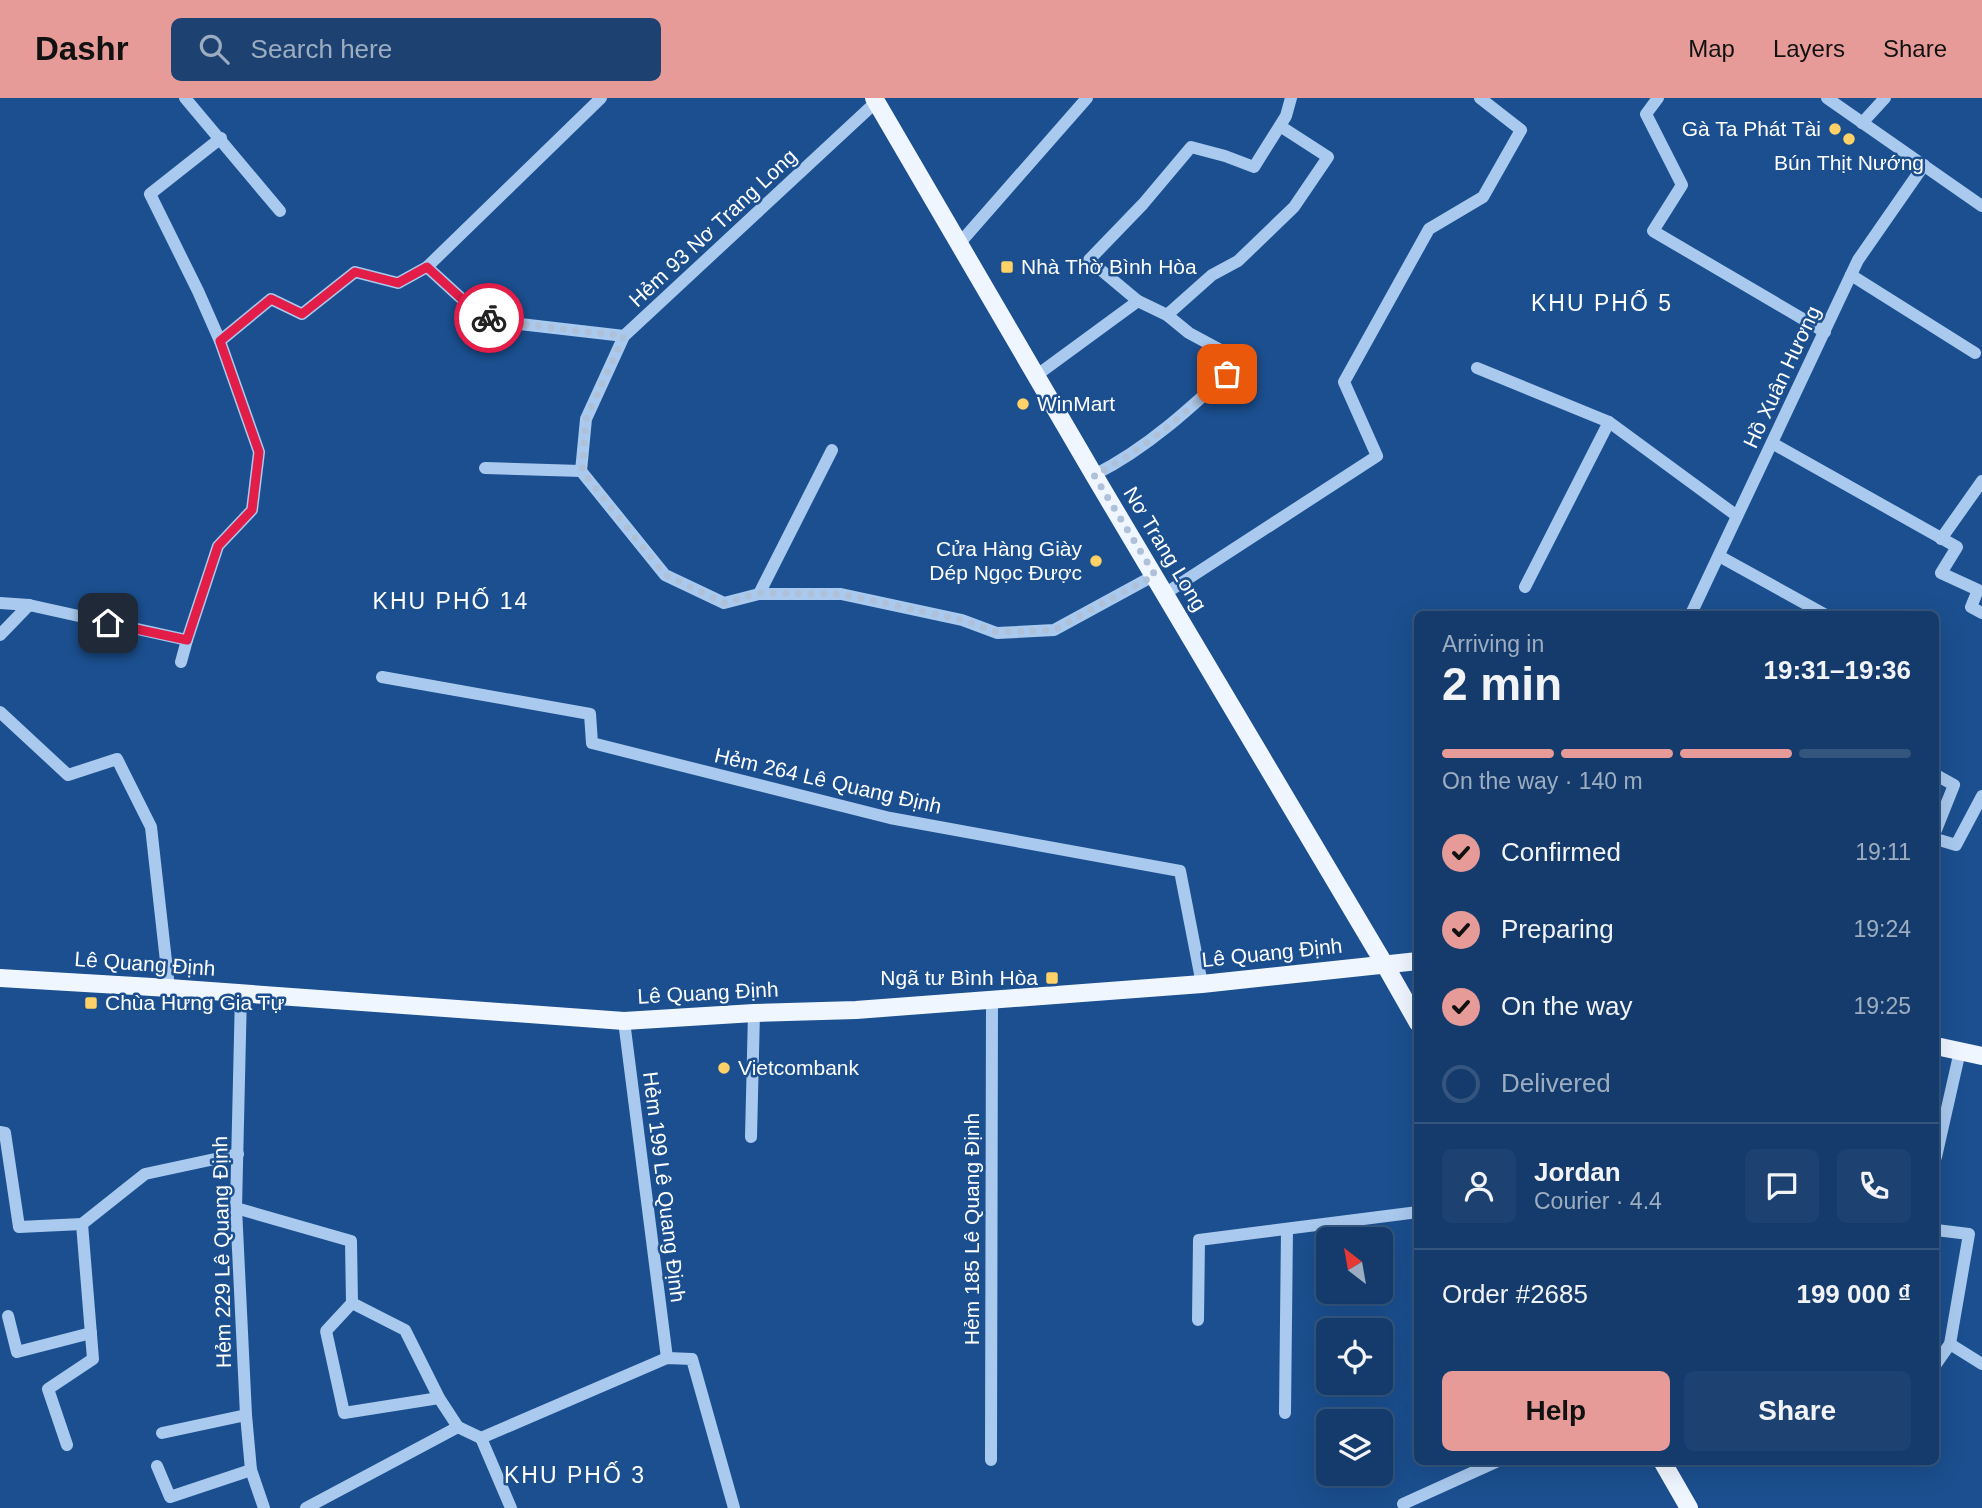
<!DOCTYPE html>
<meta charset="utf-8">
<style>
:root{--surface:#143b6b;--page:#1d4271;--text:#f1f3f6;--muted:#9dadc1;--line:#33557e;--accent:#e69b98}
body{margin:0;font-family:Helvetica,sans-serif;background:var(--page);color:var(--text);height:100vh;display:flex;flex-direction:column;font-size:26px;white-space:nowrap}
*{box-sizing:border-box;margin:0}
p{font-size:23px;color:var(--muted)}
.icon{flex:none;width:38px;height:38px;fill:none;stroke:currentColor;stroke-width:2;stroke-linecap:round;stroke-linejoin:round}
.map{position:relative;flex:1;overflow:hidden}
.side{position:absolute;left:1414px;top:513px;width:525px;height:854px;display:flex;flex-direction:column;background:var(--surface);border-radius:10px;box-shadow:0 7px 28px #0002,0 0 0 2px var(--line)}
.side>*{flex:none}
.needle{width:46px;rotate:329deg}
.controls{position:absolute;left:1316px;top:1129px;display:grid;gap:14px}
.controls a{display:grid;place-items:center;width:77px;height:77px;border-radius:10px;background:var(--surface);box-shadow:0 7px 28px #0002,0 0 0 2px var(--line);font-size:35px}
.pin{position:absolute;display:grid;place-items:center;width:60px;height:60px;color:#fff;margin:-30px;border-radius:14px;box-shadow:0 4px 10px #0006}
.courier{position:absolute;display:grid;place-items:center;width:70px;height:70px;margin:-35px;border:5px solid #e11d48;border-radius:50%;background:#fff;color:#222;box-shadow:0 2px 9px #0007}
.summary em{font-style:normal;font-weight:700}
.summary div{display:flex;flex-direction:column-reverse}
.summary{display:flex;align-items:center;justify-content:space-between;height:119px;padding:0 28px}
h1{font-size:46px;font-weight:700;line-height:52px}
.bar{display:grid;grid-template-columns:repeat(4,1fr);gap:10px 7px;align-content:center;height:84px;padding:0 28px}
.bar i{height:9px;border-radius:5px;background:var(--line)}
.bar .selected{background:var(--accent)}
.bar p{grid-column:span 4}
.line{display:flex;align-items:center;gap:18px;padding:0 28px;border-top:2px solid var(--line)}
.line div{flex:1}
.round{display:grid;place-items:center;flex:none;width:74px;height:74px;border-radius:10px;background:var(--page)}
ol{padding:0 28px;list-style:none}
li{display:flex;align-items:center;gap:21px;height:77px}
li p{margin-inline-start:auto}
li .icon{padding:7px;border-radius:50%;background:var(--accent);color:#111;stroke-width:4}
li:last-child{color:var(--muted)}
li i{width:38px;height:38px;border:4px solid var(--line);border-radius:50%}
.primary-button{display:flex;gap:14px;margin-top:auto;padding:14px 28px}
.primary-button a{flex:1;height:80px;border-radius:10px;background:var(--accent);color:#111;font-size:28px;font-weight:700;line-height:80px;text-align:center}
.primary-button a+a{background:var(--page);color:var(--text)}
header{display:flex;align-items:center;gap:42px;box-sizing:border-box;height:98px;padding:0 35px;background:var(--accent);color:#111}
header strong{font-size:33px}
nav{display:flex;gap:38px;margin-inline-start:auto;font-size:24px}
.search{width:490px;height:63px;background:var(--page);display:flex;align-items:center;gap:18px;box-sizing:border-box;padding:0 24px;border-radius:10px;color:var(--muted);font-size:26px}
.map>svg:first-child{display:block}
</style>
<header>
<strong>Dashr</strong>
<div class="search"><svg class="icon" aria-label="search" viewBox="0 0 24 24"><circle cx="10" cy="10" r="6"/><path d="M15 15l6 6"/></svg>Search here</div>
<nav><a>Map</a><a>Layers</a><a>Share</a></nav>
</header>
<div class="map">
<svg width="1982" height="1410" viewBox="0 0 1982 1410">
<rect width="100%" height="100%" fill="#1b4f8f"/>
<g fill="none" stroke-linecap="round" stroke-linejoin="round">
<!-- minor -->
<g stroke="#a9c9ee" stroke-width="12">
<path d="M 185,0 L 280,113"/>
<path d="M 1658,0 L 1646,16 L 1682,87 L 1653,133 L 1825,234"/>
<path d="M 1827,0 L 1982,108"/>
<path d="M 876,4 L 624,238 L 586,321 L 581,373 L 665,477 L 724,505 L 759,496 L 841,496 L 962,522 L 997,535 L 1054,532 L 1155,477"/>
<path d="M 1862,25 L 1885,0"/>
<path d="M 959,146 L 1087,0"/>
<path d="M 427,169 L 474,212 L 494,223 L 624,238"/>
<path d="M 1851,177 L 1975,255"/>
<path d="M 1138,203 L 1089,162 L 1143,106 L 1191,49 L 1225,58 L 1254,69 L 1286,18 L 1291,0"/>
<path d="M 220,243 L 271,201 L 302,216 L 355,174 L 398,185 L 427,169 L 601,0"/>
<path d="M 1477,270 L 1609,324 L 1737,418"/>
<path d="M 1037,277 L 1138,203 L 1167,217 L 1212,177 L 1238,163 L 1294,109 L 1328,59 L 1280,28"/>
<path d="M 1772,345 L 1957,449 L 1941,475 L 1978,492 L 1971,509 L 1982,515"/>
<path d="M 485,370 L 581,373"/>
<path d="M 1094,377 C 1150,349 1196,305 1241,263 L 1189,235 L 1167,217"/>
<path d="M 1941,441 L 1982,383"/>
<path d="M 1719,458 L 1824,516"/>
<path d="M 1525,489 L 1609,324"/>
<path d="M 1166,495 L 1377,358 L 1344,284 L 1429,131 L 1483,99 L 1521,32 L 1480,0"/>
<path d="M 759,496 L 832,352"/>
<path d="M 0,505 L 29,507"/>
<path d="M 1691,516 L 1858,162 L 1924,67"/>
<path d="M 0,537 L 29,507 L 187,542 L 181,564"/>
<path d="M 187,542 L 218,448 L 252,412 L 259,354 L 220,243 L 198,193 L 150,96 L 221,40"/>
<path d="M 382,579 L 590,616 L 592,645 L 890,720 L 1180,773 L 1202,886"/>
<path d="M 0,614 L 68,677 L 117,661 L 151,729 L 169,890"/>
<path d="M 1936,677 L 1954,687 L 1936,732"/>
<path d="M 1936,741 L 1956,747 L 1982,698"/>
<path d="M 241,895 L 236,1110 L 246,1317 L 251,1372 L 264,1410"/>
<path d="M 624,923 L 667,1260"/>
<path d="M 0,1034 L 5,1035 L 19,1129 L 82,1126"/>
<path d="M 751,1039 L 754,915"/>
<path d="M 1936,1059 L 1960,953"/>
<path d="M 236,1110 L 351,1143 L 352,1205 L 405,1232 L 439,1300 L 458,1329 L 481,1340"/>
<path d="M 1936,1132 L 1969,1136 L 1950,1246 L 1936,1266"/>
<path d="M 352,1205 L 326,1233 L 344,1315 L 439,1300"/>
<path d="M 8,1218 L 17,1254 L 91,1235"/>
<path d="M 1198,1222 L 1199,1142 L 1418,1114"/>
<path d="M 1950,1246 L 1982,1266"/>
<path d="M 1285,1315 L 1287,1131"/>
<path d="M 162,1335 L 246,1317"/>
<path d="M 67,1347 L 48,1291 L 93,1261 L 82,1126 L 145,1076 L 238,1056"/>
<path d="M 991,1362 L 992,900"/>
<path d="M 157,1368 L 170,1399 L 251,1372"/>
<path d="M 1403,1406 L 1498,1363"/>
<path d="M 306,1410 L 458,1329"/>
<path d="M 511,1410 L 481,1340 L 667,1260 L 692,1261 L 734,1410"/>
</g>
<!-- major -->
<g stroke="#f0f6ff" stroke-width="18">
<path d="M 874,0 L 1094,377 L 1385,867 L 1418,925"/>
<path d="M 0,880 L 169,890 L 624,923 L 754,915 L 856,912 L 1202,886 L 1418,863"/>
<path d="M 1936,948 L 1982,958"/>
<path d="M 1662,1363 L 1689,1410"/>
</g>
</g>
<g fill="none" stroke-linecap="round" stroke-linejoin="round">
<!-- done -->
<path stroke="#afc1d8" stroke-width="7" stroke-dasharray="0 12.6" d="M 489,220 L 494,223 L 624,238 L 586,321 L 582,373 L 665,477 L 724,505 L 759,495 L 841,496 L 962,522 L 997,534 L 1054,532 L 1155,477 L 1094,377 C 1144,352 1187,314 1227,276"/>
<!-- route -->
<path stroke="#e11d48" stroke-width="9" d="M 108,525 L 187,542 L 218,448 L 252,412 L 259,354 L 220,243 L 271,201 L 302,216 L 355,174 L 398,185 L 427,169 L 474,212 L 489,220"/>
</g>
<!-- markers -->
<g fill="#ffd166" stroke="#1b4f8f" stroke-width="2.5">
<circle cx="1835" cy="31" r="7"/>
<circle cx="1849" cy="41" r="7"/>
<rect x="1000" y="162" width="14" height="14" rx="3.5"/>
<circle cx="1023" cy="306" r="7"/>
<circle cx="1096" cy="463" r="7"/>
<rect x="1045" y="873" width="14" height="14" rx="3.5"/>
<rect x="84" y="898" width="14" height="14" rx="3.5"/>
<circle cx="724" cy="970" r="7"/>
</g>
<g text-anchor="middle" stroke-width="5" stroke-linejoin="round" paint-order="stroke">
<!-- poi labels -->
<g font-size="21" fill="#fff" stroke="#1b4f8f" text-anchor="start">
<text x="1821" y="38" text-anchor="end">Gà Ta Phát Tài</text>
<text x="1849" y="72" text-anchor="middle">Bún Thịt Nướng</text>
<text x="1021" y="176">Nhà Thờ Bình Hòa</text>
<text x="1037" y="313">WinMart</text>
<text x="1082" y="458" text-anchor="end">Cửa Hàng Giày<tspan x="1082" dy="24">Dép Ngọc Được</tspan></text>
<text x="1038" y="887" text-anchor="end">Ngã tư Bình Hòa</text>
<text x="105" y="912">Chùa Hưng Gia Tự</text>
<text x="738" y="977">Vietcombank</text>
</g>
<!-- street labels -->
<g font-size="21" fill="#fff" stroke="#1b4f8f">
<text transform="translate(713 130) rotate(-43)" y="7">Hẻm 93 Nơ Trang Long</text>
<text transform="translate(1782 279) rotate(-65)" y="7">Hồ Xuân Hương</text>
<text transform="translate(1165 451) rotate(59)" y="7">Nơ Trang Long</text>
<text transform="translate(828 683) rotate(13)" y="7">Hẻm 264 Lê Quang Định</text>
<text transform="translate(1272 855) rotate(-6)" y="7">Lê Quang Định</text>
<text transform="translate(145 866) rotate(4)" y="7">Lê Quang Định</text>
<text transform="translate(708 895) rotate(-3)" y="7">Lê Quang Định</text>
<text transform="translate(664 1089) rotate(83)" y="7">Hẻm 199 Lê Quang Định</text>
<text transform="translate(972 1131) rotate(-90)" y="7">Hẻm 185 Lê Quang Định</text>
<text transform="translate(222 1154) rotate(-91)" y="7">Hẻm 229 Lê Quang Định</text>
</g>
<!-- neighbourhood labels -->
<g font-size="23" letter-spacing="2" fill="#fff" stroke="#1b4f8f">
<text x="1602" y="213">KHU PHỐ 5</text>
<text x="451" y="511">KHU PHỐ 14</text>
<text x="575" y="1385">KHU PHỐ 3</text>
</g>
</g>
</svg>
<div class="controls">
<a><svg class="needle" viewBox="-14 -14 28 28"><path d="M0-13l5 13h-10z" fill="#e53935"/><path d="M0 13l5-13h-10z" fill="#9dadc1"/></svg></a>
<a><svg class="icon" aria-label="locate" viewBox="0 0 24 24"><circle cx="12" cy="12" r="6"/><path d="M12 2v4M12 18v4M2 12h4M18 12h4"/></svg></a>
<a><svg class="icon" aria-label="layers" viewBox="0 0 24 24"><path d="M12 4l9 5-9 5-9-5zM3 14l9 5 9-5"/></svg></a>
</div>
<div class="pin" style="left:1227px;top:276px;background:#ea580c"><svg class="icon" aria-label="bag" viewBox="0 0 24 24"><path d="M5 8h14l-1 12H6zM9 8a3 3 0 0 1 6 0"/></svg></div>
<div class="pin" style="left:108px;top:525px;background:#1f2937"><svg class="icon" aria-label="home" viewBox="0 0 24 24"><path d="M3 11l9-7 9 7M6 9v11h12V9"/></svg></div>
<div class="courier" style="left:489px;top:220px"><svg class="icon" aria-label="bike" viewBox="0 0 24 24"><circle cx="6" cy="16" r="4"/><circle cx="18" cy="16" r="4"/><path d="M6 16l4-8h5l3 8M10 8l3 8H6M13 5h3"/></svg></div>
<section class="side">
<div class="summary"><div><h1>2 min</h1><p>Arriving in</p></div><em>19:31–19:36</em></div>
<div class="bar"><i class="selected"></i><i class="selected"></i><i class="selected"></i><i></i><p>On the way · 140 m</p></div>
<ol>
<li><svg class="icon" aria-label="check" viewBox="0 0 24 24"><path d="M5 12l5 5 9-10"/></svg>Confirmed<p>19:11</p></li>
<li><svg class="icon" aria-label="check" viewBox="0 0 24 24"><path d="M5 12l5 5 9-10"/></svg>Preparing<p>19:24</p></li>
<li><svg class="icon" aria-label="check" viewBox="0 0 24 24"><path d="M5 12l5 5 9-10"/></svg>On the way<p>19:25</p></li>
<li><i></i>Delivered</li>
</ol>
<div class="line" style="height:126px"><a class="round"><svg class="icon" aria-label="person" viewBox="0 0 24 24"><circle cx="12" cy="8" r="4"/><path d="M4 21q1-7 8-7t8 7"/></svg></a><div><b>Jordan</b><p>Courier · 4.4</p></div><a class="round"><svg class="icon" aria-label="chat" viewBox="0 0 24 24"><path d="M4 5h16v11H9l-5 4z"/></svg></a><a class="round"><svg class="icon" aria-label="phone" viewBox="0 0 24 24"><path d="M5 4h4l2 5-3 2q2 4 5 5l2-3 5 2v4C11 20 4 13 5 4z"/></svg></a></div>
<div class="line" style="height:91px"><div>Order #2685</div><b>199 000 ₫</b></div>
<div class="primary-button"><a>Help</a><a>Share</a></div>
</section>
</div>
